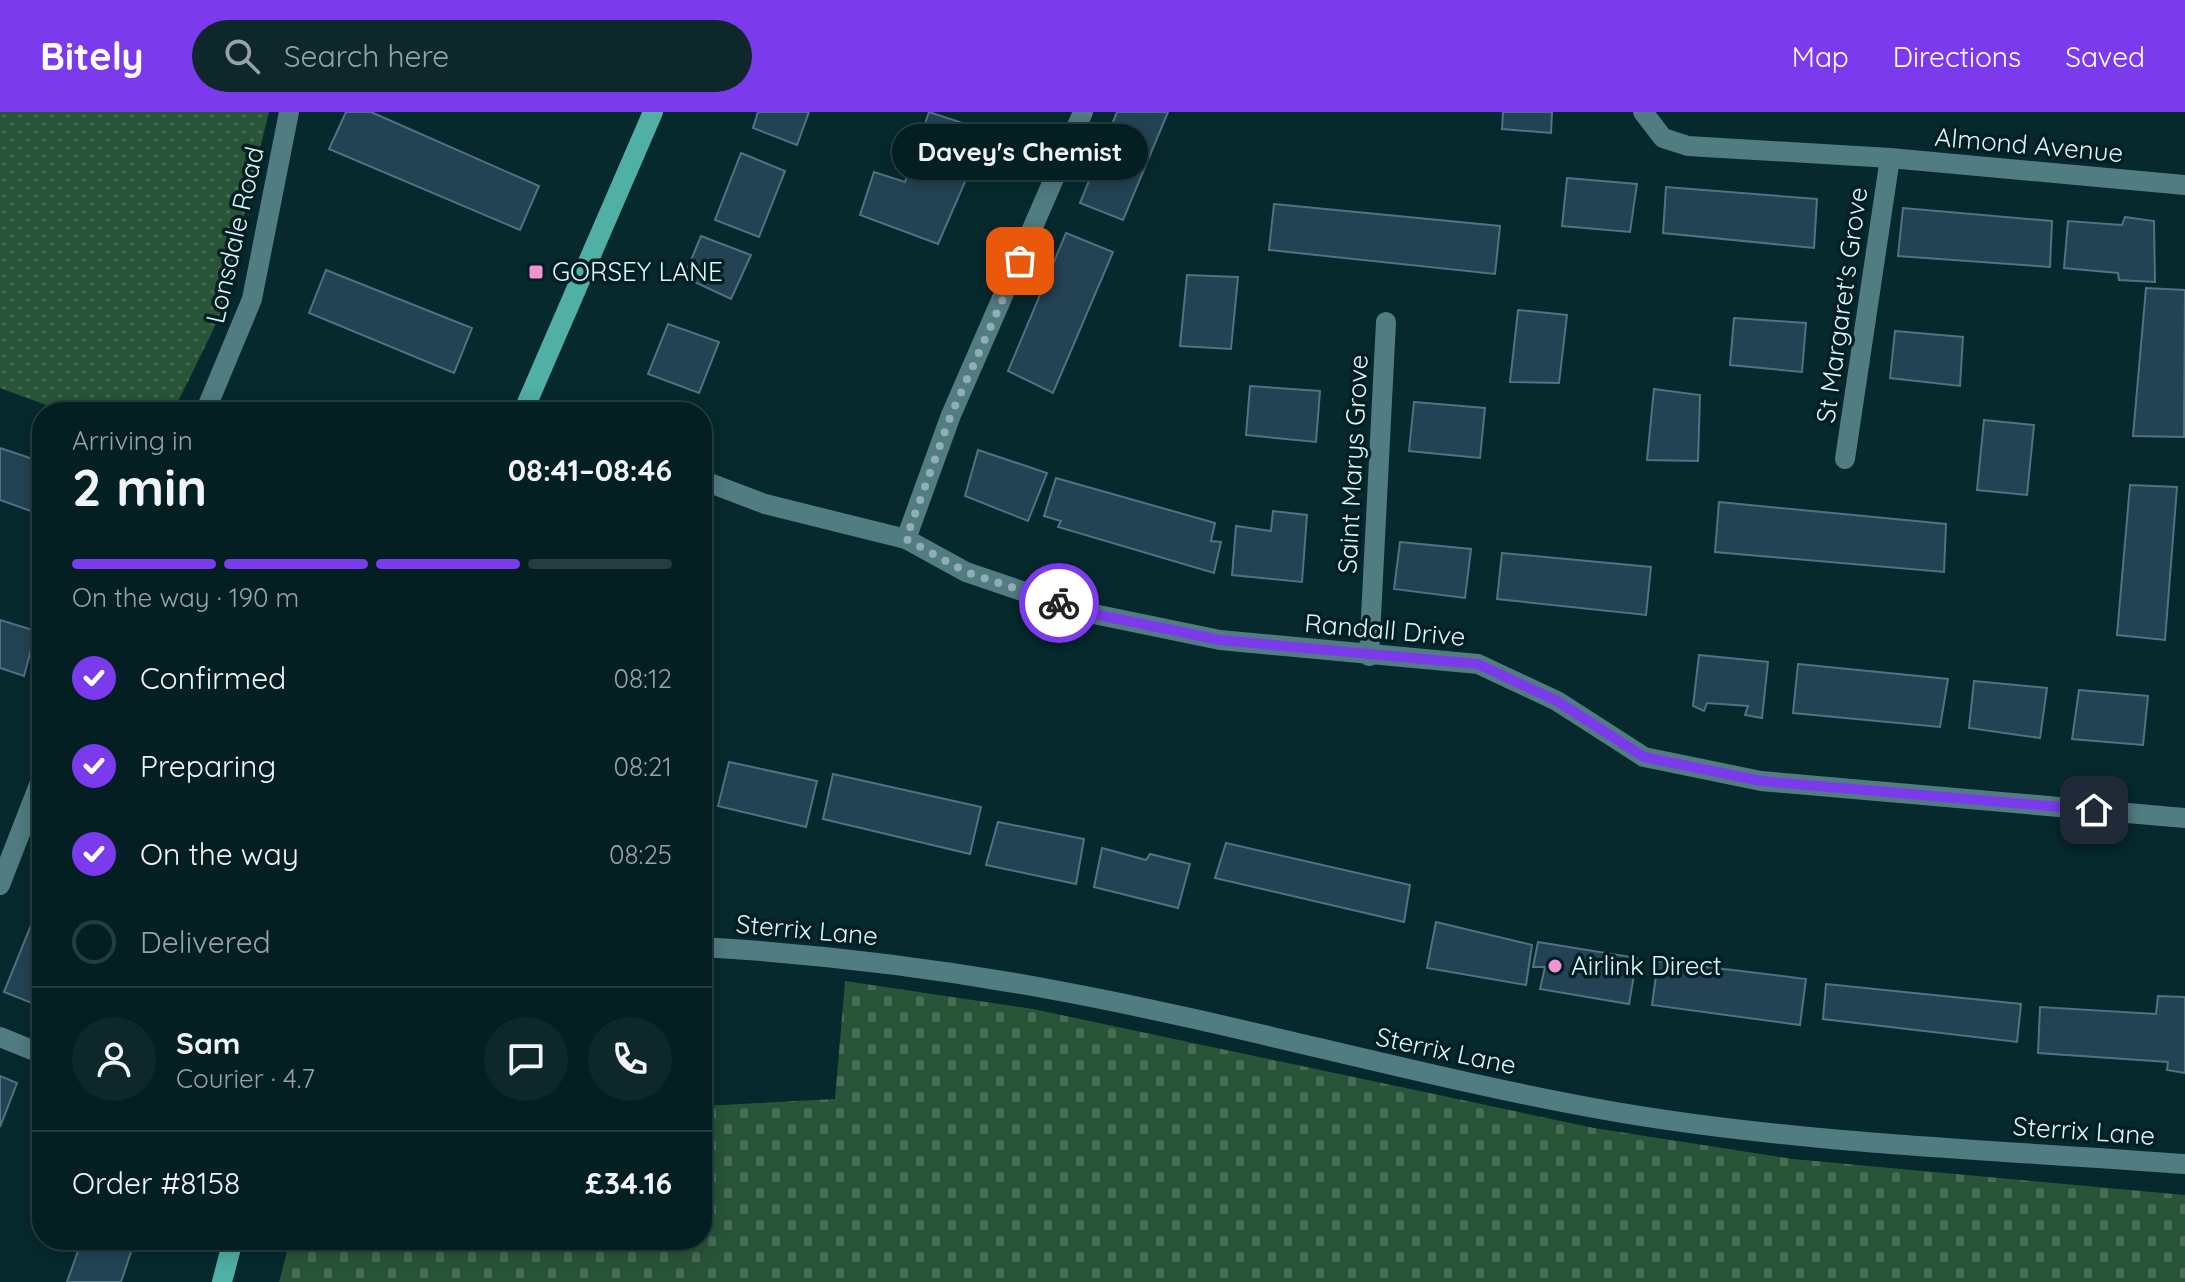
<!DOCTYPE html>
<meta charset="utf-8">
<style>
:root{--surface:#041f22;--page:#0d272a;--text:#f1f3f6;--muted:#97a2a5;--line:#253d40;--accent:#7c3aed}
body{margin:0;font-family:Quicksand,sans-serif;background:var(--page);color:var(--text);height:100vh;display:flex;flex-direction:column;font-size:30px;white-space:nowrap}
*{box-sizing:border-box;margin:0}
p{font-size:26px;color:var(--muted)}
.icon{flex:none;width:44px;height:44px;fill:none;stroke:currentColor;stroke-width:2;stroke-linecap:round;stroke-linejoin:round}
.map{position:relative;flex:1;overflow:hidden}
.details{position:absolute;left:32px;top:290px;width:680px;height:848px;display:flex;flex-direction:column;background:var(--surface);border-radius:32px;box-shadow:0 4px 20px #0003,0 0 0 2px var(--line)}
.details>*{flex:none}
.pin{position:absolute;display:grid;place-items:center;width:68px;height:68px;color:#fff;margin:-34px;border-radius:16px;box-shadow:0 4px 12px #0006}
.courier{position:absolute;display:grid;place-items:center;width:80px;height:80px;margin:-40px;border:6px solid #7c3aed;border-radius:50%;background:#fff;color:#222;box-shadow:0 2px 10px #0007}
.bubble{position:absolute;height:56px;border-radius:28px;background:var(--surface);box-shadow:0 4px 20px #0003,0 0 0 2px var(--line);font-size:26px;font-weight:700;line-height:56px;text-align:center}
.headline em{font-style:normal;font-weight:700}
.headline div{display:flex;flex-direction:column-reverse}
.headline{display:flex;align-items:center;justify-content:space-between;height:136px;padding:0 40px}
h1{font-size:52px;font-weight:700;line-height:60px}
.bar{display:grid;grid-template-columns:repeat(4,1fr);gap:12px 8px;align-content:center;height:96px;padding:0 40px}
.bar i{height:10px;border-radius:6px;background:var(--line)}
.bar .on{background:var(--accent)}
.bar p{grid-column:span 4}
.line{display:flex;align-items:center;gap:20px;padding:0 40px;border-top:2px solid var(--line)}
.line div{flex:1}
.round{display:grid;place-items:center;flex:none;width:84px;height:84px;border-radius:42px;background:var(--page)}
ol{padding:0 40px;list-style:none}
li{display:flex;align-items:center;gap:24px;height:88px}
li p{margin-inline-start:auto}
li .icon{padding:8px;border-radius:50%;background:var(--accent);color:#fff;stroke-width:4}
li:last-child{color:var(--muted)}
li i{width:44px;height:44px;border:4px solid var(--line);border-radius:50%}
header{display:flex;align-items:center;gap:48px;box-sizing:border-box;height:112px;padding:0 40px;background:var(--accent);color:#fff}
header strong{font-size:38px}
nav{display:flex;gap:44px;margin-inline-start:auto;font-size:28px}
.search{width:560px;height:72px;background:var(--page);display:flex;align-items:center;gap:20px;box-sizing:border-box;padding:0 28px;border-radius:44px;color:var(--muted);font-size:30px}
.map>svg:first-child{display:block}
</style>
<header>
<strong>Bitely</strong>
<div class="search"><svg class="icon" aria-label="search" viewBox="0 0 24 24"><circle cx="10" cy="10" r="6"/><path d="M15 15l6 6"/></svg>Search here</div>
<nav><a>Map</a><a>Directions</a><a>Saved</a></nav>
</header>
<div class="map">
<svg width="2185" height="1170" viewBox="0 0 2185 1170">
<defs>
<pattern id="cemetery-stones" width="16" height="16" patternUnits="userSpaceOnUse" patternTransform="scale(2)"><rect width="16" height="16" fill="#285437"/><path d="M2 7V4a2 2 0 0 1 4 0v3zM10 15v-3a2 2 0 0 1 4 0v3z" fill="#476d55"/></pattern>
<pattern id="park-dots" width="8" height="8" patternUnits="userSpaceOnUse" patternTransform="scale(2)"><rect width="8" height="8" fill="#285437"/><path d="M2 2h.1M6 6h.1" fill="none" stroke="#476d55" stroke-width="1.8" stroke-linecap="round"/></pattern>
</defs>
<rect width="100%" height="100%" fill="#06292d"/>
<!-- cemetery -->
<path fill="url(#cemetery-stones)" d="M 845,869 L 1033,897 L 1594,1016 L 1793,1047 L 2185,1083 L 2185,1170 L 279,1170 L 290,1128 L 702,1128 L 702,994 L 835,987 Z"/>
<!-- park -->
<path fill="url(#park-dots)" d="M 0,0 L 269,0 L 219,206 L 173,300 L 65,300 L 0,276 Z"/>
<!-- building -->
<g fill="#234354" stroke="#507284" stroke-width="2">
<path d="M 346,0 L 371,0 L 539,74 L 520,118 L 329,37 Z"/>
<path d="M 758,0 L 809,0 L 797,33 L 753,16 Z"/>
<path d="M 929,0 L 987,19 L 938,132 L 860,103 L 874,60 L 905,70 Z"/>
<path d="M 1117,0 L 1168,0 L 1123,108 L 1080,91 Z"/>
<path d="M 1503,0 L 1552,0 L 1551,21 L 1502,17 Z"/>
<path d="M 741,41 L 785,59 L 759,125 L 715,108 Z"/>
<path d="M 1567,66 L 1637,72 L 1630,120 L 1562,114 Z"/>
<path d="M 1666,75 L 1817,87 L 1814,136 L 1663,121 Z"/>
<path d="M 1274,92 L 1500,114 L 1495,162 L 1269,138 Z"/>
<path d="M 1903,96 L 2052,109 L 2050,155 L 1898,144 Z"/>
<path d="M 2125,105 L 2154,109 L 2155,170 L 2119,168 L 2118,161 L 2064,156 L 2068,109 L 2122,113 Z"/>
<path d="M 1066,121 L 1113,140 L 1053,281 L 1008,259 Z"/>
<path d="M 701,124 L 751,143 L 731,187 L 684,165 Z"/>
<path d="M 326,158 L 472,216 L 454,261 L 309,201 Z"/>
<path d="M 1187,163 L 1238,165 L 1231,237 L 1180,234 Z"/>
<path d="M 2146,176 L 2185,178 L 2184,325 L 2133,324 Z"/>
<path d="M 1518,198 L 1567,203 L 1559,271 L 1510,270 Z"/>
<path d="M 1734,206 L 1806,211 L 1802,260 L 1730,253 Z"/>
<path d="M 668,212 L 719,230 L 699,281 L 648,262 Z"/>
<path d="M 1895,219 L 1963,225 L 1960,274 L 1890,266 Z"/>
<path d="M 1250,274 L 1320,279 L 1316,330 L 1246,323 Z"/>
<path d="M 1654,277 L 1700,283 L 1698,349 L 1647,348 Z"/>
<path d="M 1414,290 L 1485,296 L 1480,346 L 1409,339 Z"/>
<path d="M 1984,308 L 2034,313 L 2027,383 L 1977,378 Z"/>
<path d="M 0,336 L 42,350 L 42,403 L 0,388 Z"/>
<path d="M 978,338 L 1047,361 L 1028,409 L 965,384 Z"/>
<path d="M 1056,366 L 1215,411 L 1211,429 L 1221,430 L 1214,461 L 1058,415 L 1061,409 L 1044,404 Z"/>
<path d="M 2130,373 L 2177,375 L 2165,528 L 2117,523 Z"/>
<path d="M 1719,390 L 1946,412 L 1944,460 L 1715,440 Z"/>
<path d="M 1273,399 L 1307,403 L 1302,470 L 1232,463 L 1236,414 L 1271,419 Z"/>
<path d="M 1400,430 L 1471,437 L 1465,486 L 1394,477 Z"/>
<path d="M 1502,441 L 1651,455 L 1646,503 L 1497,487 Z"/>
<path d="M 0,508 L 36,519 L 24,564 L 0,556 Z"/>
<path d="M 1699,543 L 1768,550 L 1762,606 L 1745,603 L 1748,594 L 1707,591 L 1704,599 L 1693,594 Z"/>
<path d="M 1798,552 L 1948,567 L 1940,615 L 1793,601 Z"/>
<path d="M 1974,569 L 2047,576 L 2040,626 L 1969,616 Z"/>
<path d="M 2079,578 L 2148,584 L 2143,633 L 2072,627 Z"/>
<path d="M 729,650 L 817,669 L 806,715 L 718,694 Z"/>
<path d="M 833,662 L 981,695 L 970,742 L 823,707 Z"/>
<path d="M 998,710 L 1084,727 L 1076,772 L 986,753 Z"/>
<path d="M 1226,731 L 1410,773 L 1404,810 L 1215,766 Z"/>
<path d="M 1102,736 L 1146,748 L 1150,742 L 1190,752 L 1178,796 L 1094,775 Z"/>
<path d="M 42,786 L 42,895 L 4,880 Z"/>
<path d="M 1436,810 L 1532,833 L 1526,873 L 1427,856 Z"/>
<path d="M 1538,830 L 1637,846 L 1629,892 L 1540,877 L 1545,855 L 1533,855 Z"/>
<path d="M 1658,849 L 1806,867 L 1800,913 L 1652,893 Z"/>
<path d="M 1826,872 L 2021,892 L 2017,930 L 1823,907 Z"/>
<path d="M 2158,884 L 2185,885 L 2185,961 L 2167,958 L 2168,950 L 2038,941 L 2040,895 L 2156,902 Z"/>
<path d="M 0,964 L 17,971 L 0,1015 Z"/>
<path d="M 82,1128 L 135,1128 L 121,1170 L 67,1170 Z"/>
</g>
<g fill="none" stroke-linecap="round" stroke-linejoin="round">
<!-- minor -->
<g stroke="#517c82" stroke-width="20">
<path d="M 1083,0 L 951,303 L 906,427 L 966,460 L 1084,500 L 1220,528 L 1478,552 L 1557,589 L 1644,645 L 1761,669 L 2185,706"/>
<path d="M 1643,0 L 1663,26 L 1688,34 L 1890,46 L 2185,73"/>
<path d="M 205,300 L 252,187 L 289,0"/>
<path d="M 1845,347 L 1890,46"/>
<path d="M 702,368 L 765,392 L 906,427"/>
<path d="M 1369,544 L 1386,210"/>
<path d="M 0,773 L 42,665"/>
<path d="M 702,835 C 820,842 937,856 1054,878 C 1244,913 1430,968 1622,1001 C 1807,1032 1998,1038 2185,1052"/>
<path d="M 0,925 L 42,942"/>
</g>
<!-- major -->
<g stroke="#50b0a5" stroke-width="20">
<path d="M 523,300 L 653,0"/>
<path d="M 222,1170 L 233,1128"/>
</g>
</g>
<g fill="none" stroke-linecap="round" stroke-linejoin="round">
<!-- done -->
<path stroke="#93aeb2" stroke-width="8" stroke-dasharray="0 14.4" d="M 1020,149 L 951,303 L 906,427 L 966,460 L 1059,491"/>
<!-- route -->
<path stroke="#7c3aed" stroke-width="10" d="M 1059,491 L 1084,500 L 1220,528 L 1478,552 L 1557,589 L 1644,645 L 1761,669 L 2094,698"/>
</g>
<!-- markers -->
<g fill="#f391d5" stroke="#001f23" stroke-width="3">
<rect x="528" y="152" width="16" height="16" rx="4"/>
<circle cx="1555" cy="854" r="8"/>
</g>
<g text-anchor="middle" stroke-width="7" stroke-linejoin="round" paint-order="stroke">
<!-- street labels -->
<g font-size="26" fill="#dff5f9" stroke="#001f23">
<text transform="translate(2029 33) rotate(5)" y="9">Almond Avenue</text>
<text transform="translate(235 123) rotate(-77)" y="9">Lonsdale Road</text>
<text transform="translate(1842 193) rotate(-82)" y="9">St Margaret's Grove</text>
<text transform="translate(1353 352) rotate(-87)" y="9">Saint Marys Grove</text>
<text transform="translate(1385 518) rotate(5)" y="9">Randall Drive</text>
<text transform="translate(807 818) rotate(5)" y="9">Sterrix Lane</text>
<text transform="translate(1446 939) rotate(12)" y="9">Sterrix Lane</text>
<text transform="translate(2084 1019) rotate(4)" y="9">Sterrix Lane</text>
</g>
<!-- poi labels -->
<g font-size="26" fill="#dff5f9" stroke="#001f23" text-anchor="start">
<text x="552" y="169">GORSEY LANE</text>
<text x="1571" y="863">Airlink Direct</text>
</g>
</g>
</svg>
<div class="pin" style="left:1020px;top:149px;background:#ea580c"><svg class="icon" aria-label="bag" viewBox="0 0 24 24"><path d="M5 8h14l-1 12H6zM9 8a3 3 0 0 1 6 0"/></svg></div>
<div class="pin" style="left:2094px;top:698px;background:#1f2937"><svg class="icon" aria-label="home" viewBox="0 0 24 24"><path d="M3 11l9-7 9 7M6 9v11h12V9"/></svg></div>
<div class="courier" style="left:1059px;top:491px"><svg class="icon" aria-label="bike" viewBox="0 0 24 24"><circle cx="6" cy="16" r="4"/><circle cx="18" cy="16" r="4"/><path d="M6 16l4-8h5l3 8M10 8l3 8H6M13 5h3"/></svg></div>
<div class="bubble" style="left:892px;top:12px;width:256px">Davey's Chemist</div>
<section class="details">
<div class="headline"><div><h1>2 min</h1><p>Arriving in</p></div><em>08:41–08:46</em></div>
<div class="bar"><i class="on"></i><i class="on"></i><i class="on"></i><i></i><p>On the way · 190 m</p></div>
<ol>
<li><svg class="icon" aria-label="check" viewBox="0 0 24 24"><path d="M5 12l5 5 9-10"/></svg>Confirmed<p>08:12</p></li>
<li><svg class="icon" aria-label="check" viewBox="0 0 24 24"><path d="M5 12l5 5 9-10"/></svg>Preparing<p>08:21</p></li>
<li><svg class="icon" aria-label="check" viewBox="0 0 24 24"><path d="M5 12l5 5 9-10"/></svg>On the way<p>08:25</p></li>
<li><i></i>Delivered</li>
</ol>
<div class="line" style="height:144px"><a class="round"><svg class="icon" aria-label="person" viewBox="0 0 24 24"><circle cx="12" cy="8" r="4"/><path d="M4 21q1-7 8-7t8 7"/></svg></a><div><b>Sam</b><p>Courier · 4.7</p></div><a class="round"><svg class="icon" aria-label="chat" viewBox="0 0 24 24"><path d="M4 5h16v11H9l-5 4z"/></svg></a><a class="round"><svg class="icon" aria-label="phone" viewBox="0 0 24 24"><path d="M5 4h4l2 5-3 2q2 4 5 5l2-3 5 2v4C11 20 4 13 5 4z"/></svg></a></div>
<div class="line" style="height:104px"><div>Order #8158</div><b>£34.16</b></div>
</section>
</div>
